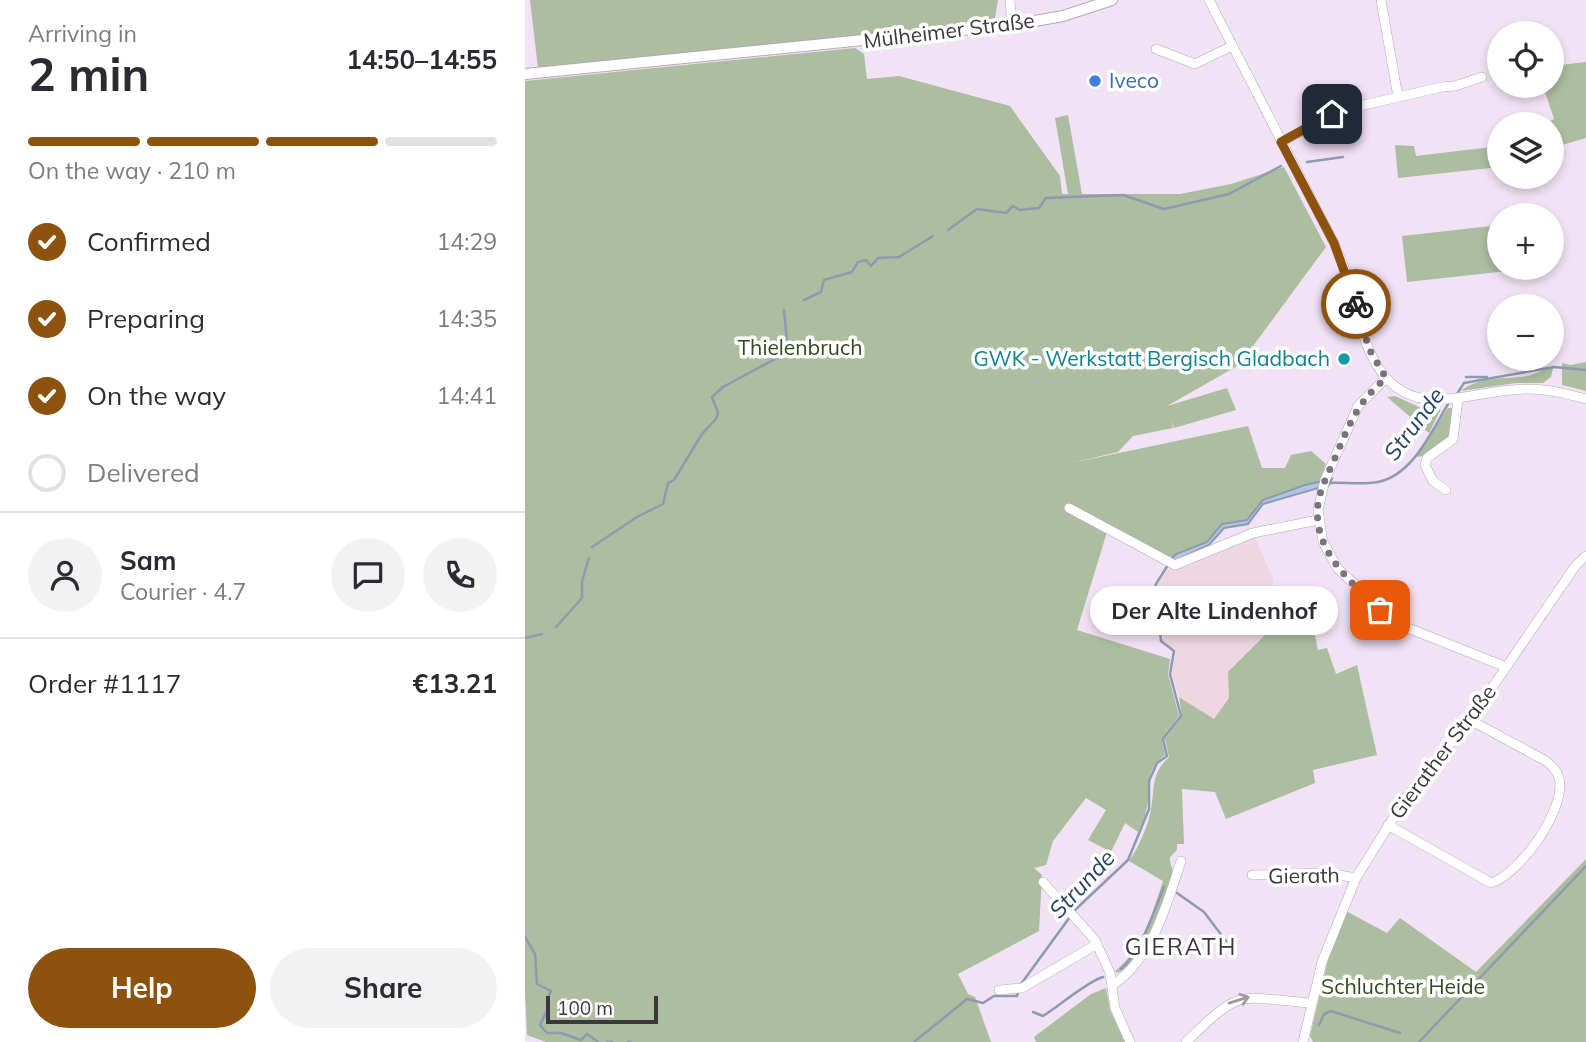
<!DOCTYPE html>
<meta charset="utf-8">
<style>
:root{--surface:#fff;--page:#f2f2f3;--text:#2b2b33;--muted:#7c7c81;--line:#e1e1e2;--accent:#8d530e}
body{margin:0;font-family:Mulish,sans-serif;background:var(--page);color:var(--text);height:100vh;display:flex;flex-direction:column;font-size:26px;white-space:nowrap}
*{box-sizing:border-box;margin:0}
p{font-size:23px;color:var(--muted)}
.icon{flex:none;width:38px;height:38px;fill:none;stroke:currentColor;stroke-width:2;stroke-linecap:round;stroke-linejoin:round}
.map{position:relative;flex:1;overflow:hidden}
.drawer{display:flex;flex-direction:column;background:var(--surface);width:525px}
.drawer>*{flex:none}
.fabs{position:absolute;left:962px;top:21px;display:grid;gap:14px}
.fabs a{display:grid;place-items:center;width:77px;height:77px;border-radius:50%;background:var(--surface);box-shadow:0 4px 10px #0003;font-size:35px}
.scale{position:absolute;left:21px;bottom:18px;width:112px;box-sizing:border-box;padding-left:7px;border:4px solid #3c363d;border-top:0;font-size:19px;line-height:24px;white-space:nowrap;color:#3c363d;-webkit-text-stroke:5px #fff;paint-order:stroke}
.pin{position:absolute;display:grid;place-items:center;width:60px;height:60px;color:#fff;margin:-30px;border-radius:14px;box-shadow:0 4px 10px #0006}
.courier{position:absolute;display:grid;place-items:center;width:70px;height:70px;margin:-35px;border:5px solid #8d530e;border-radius:50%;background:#fff;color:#222;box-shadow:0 2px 9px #0007}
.bubble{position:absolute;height:49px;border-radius:24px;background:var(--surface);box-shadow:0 4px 10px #0003;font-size:23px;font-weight:700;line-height:49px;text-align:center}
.headline em{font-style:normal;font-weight:700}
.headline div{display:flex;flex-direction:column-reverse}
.headline{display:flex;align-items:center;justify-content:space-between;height:119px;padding:0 28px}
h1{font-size:46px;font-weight:700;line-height:52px}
.bar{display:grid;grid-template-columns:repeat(4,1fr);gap:10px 7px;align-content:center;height:84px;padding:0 28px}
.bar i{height:9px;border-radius:5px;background:var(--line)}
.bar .active{background:var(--accent)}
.bar p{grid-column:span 4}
.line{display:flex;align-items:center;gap:18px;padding:0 28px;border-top:2px solid var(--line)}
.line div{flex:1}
.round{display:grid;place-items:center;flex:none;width:74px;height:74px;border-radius:37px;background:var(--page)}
ol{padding:0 28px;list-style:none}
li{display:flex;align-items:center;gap:21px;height:77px}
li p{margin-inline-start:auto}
li .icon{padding:7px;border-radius:50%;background:var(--accent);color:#fff;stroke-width:4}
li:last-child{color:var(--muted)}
li i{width:38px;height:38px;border:4px solid var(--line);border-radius:50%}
.action{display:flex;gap:14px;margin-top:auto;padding:14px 28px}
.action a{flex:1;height:80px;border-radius:42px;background:var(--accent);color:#fff;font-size:28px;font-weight:700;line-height:80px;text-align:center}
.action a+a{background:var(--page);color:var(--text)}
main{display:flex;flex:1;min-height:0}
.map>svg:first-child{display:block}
</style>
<main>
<section class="drawer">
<div class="headline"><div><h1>2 min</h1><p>Arriving in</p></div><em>14:50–14:55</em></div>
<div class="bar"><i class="active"></i><i class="active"></i><i class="active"></i><i></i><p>On the way · 210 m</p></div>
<ol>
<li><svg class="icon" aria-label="check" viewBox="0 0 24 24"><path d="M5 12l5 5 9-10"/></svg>Confirmed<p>14:29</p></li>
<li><svg class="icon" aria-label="check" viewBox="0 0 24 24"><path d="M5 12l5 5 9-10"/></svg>Preparing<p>14:35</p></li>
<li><svg class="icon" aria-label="check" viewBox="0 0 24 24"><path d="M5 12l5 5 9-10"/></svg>On the way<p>14:41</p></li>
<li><i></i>Delivered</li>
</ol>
<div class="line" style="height:126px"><a class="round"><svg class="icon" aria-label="person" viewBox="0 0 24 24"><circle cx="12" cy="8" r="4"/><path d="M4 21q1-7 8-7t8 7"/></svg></a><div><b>Sam</b><p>Courier · 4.7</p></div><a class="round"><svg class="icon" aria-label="chat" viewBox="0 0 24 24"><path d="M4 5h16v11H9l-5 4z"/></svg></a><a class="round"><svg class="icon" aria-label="phone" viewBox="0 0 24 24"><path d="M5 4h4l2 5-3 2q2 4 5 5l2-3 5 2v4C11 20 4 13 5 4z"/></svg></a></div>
<div class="line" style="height:91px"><div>Order #1117</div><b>€13.21</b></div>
<div class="action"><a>Help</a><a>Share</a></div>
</section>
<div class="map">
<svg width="1061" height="1042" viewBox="0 0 1061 1042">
<rect width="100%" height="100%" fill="#f2e2f5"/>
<!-- medical -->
<path fill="#efd7e1" d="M 729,536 L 747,576 L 754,621 L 704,672 L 705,698 L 689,719 L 654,697 L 647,674 L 651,651 L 638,641 L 637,632 L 645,624 L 627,608 L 633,584 L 645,567 Z"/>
<!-- green -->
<g fill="#acbda0">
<path d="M 5,0 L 473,0 L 470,18 L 432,28 L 13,68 Z"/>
<path d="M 330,48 L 339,54 L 342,79 L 374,76 L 485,106 L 535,176 L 537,194 L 543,194 L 530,118 L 543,115 L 557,194 L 655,194 L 706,184 L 759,167 L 801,247 L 714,365 L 642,406 L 702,388 L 711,410 L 649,428 L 646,421 L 648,428 L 608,436 L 593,452 L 546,463 L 723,426 L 737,468 L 760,468 L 766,455 L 786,451 L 801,464 L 794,482 L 738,500 L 722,520 L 697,525 L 682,542 L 646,559 L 582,532 L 552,630 L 645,659 L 643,674 L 654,716 L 637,739 L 640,755 C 618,770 627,788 621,811 C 620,818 616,825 613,832 L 600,823 L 586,852 L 563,840 L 581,810 L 561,798 L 528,841 L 521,865 L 509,868 L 517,875 L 514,931 L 433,974 L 443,994 L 450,997 L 466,1042 L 21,1042 L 2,1035 L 0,995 L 0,81 Z"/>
<path d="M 1061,62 L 1061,138 L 1027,148 L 1027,124 L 1020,124 L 1029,119 L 1018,86 L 1027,86 L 1027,66 Z"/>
<path d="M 870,145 L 889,146 L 891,156 L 975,146 L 975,167 L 873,178 Z"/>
<path d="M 975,225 L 975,268 L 1009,268 L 882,282 L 877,236 Z"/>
<path d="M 1061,362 L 1061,391 L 1037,385 L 1037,363 L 1045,365 Z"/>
<path d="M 1024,368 L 1028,368 L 1026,377 L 1018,383 L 991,383 L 936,391 C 953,376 982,379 1002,376 C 1009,375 1017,370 1024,368 Z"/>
<path d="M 870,396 L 894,407 L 916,409 L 904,433 L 862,397 Z"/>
<path d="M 923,408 L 928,408 L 924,437 L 898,456 L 891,457 Z"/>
<path d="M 807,602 L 810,615 L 787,621 L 793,650 L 802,648 L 811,674 L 832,665 L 852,755 L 788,770 L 790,783 L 701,819 L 690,792 L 657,789 L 659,844 L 652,844 L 652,850 L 645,857 C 644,863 648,867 648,873 C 647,893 611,969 592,973 L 590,971 C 618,949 627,914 638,881 L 604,861 C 613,849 624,824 626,809 C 630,786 626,774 644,757 L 640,739 L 657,716 L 654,697 L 689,719 L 704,698 L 703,672 L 754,621 Z"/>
<path d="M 1061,859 L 1061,1042 L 788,1042 L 785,1036 L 804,956 L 821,911 L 862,933 L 875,918 L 951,972 Z"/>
<path d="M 581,988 L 585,1010 L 600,1042 L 511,1042 L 509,1037 L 566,994 Z"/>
</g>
<!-- water -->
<path fill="#b0c5e2" stroke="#8d9ab0" stroke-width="2" d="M 807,479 L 804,485 L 738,504 L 723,524 L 699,528 L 684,545 L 650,561 L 646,559 L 651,554 L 682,542 L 697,524 L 722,520 L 738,500 L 780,485 Z"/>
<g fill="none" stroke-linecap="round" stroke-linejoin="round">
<!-- stream -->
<g stroke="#8d9ab0" stroke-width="2.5">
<path d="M 782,162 L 818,157"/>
<path d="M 423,230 L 452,209 L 481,213 L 488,206 L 495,210 L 514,208 L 521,198 L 598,195 L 639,209 L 704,194 L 756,166"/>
<path d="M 279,300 L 296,292 L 299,280 L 327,272 L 333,262 L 341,260 L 346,266 L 353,258 L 374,257 L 408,236"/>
<path d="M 941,377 L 962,377"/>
<path d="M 932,394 L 939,383 L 1029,367 L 1061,370"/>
<path d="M 803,483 C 819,482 837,485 853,482 C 889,475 907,429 925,401"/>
<path d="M 67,547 L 112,517 L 138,504 L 143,483 L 149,480 L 177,434 L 191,419 L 193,413 L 187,397 L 198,387 L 263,352 L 259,310"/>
<path d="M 31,627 L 57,598 L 57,581 L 64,558"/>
<path d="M 0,638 L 17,634"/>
<path d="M 652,893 L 679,912 L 710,953"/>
<path d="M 0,937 L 10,954 L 12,984 L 26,991 L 22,1000 L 24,1006 L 15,1025 L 22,1033 L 36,1033 L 56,1040 L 62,1034 L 73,1042"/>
<path d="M 596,969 C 618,948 627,915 639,887"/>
<path d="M 496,984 L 550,910 L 603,860 L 624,809 L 624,781 L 632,763 L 642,756 L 638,739 L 656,716 L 645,674 L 649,651 L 636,641 L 635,632 L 643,625 L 625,608 L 631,584 L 643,565"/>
<path d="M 508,1012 L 518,1016 C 534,1006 563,981 578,977"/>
<path d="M 794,1025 L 799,1014 L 806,1011 L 875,1033"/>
<path d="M 82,1042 L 87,1042"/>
<path d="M 103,1042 L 106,1042"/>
<path d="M 389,1042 L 442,999 L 458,1003 L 469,996 L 492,996 L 494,990"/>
<path d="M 894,1042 L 1061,866"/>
</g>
<!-- minor casing -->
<g stroke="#b6a7b8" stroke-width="10">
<g id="minor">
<path d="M 485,0 L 487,25"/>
<path d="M 684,0 L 809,243 C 815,258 822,273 826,288 C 832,309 835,330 844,350 C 879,430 940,389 1003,389 C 1023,389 1042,394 1061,399"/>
<path d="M 856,0 L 873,97"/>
<path d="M 631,49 L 670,64 L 707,46"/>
<path d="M 756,142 L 817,110 L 917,87 L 930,86 L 957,77"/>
<path d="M 861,378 L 833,406 L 800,480 L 793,510 L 798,542 L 813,569 L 873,624 L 981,667"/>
<path d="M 921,490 L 908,481 L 900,465 L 902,458 L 928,439 L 933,400"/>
<path d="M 544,508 L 650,565 L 728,533 L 793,520"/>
<path d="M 863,825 L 966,883 C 994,875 1042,809 1034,778 C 1032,770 1027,766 1021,761 L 945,720"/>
<path d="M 727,875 L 802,873 L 831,878"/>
<path d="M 518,882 L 570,940 L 585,973 L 590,1008 L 605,1042"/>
<path d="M 589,984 C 628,957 642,904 656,861"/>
<path d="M 474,990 L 497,988 L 572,944"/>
<path d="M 661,1042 C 718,987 710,997 785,1003"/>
<path d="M 778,1042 L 797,962 L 831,878 L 882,796 L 945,720 L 1051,565 L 1061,556"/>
</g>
</g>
<!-- major casing -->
<g stroke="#b6a7b8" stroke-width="12">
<path id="major" d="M 0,74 L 487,25 L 538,16 L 587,0"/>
</g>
<!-- minor -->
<use href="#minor" stroke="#fff" stroke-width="9"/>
<!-- major -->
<use href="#major" stroke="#fff" stroke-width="10"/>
</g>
<!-- one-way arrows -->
<defs><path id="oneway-shaft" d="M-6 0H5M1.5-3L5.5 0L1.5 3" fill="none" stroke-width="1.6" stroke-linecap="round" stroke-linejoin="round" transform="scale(1.75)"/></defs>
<use stroke="#9e9a9e" href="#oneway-shaft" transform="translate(714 1000) rotate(-17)"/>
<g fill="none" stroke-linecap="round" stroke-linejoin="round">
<!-- done -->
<path stroke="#7c727d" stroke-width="7" stroke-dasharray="0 12.6" d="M 831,304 L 844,349 L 861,378 C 834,401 826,420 812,453 C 806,468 798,482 794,498 C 784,548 824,580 855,610"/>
<!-- route -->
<path stroke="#8d530e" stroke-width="9" d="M 807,114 L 756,142 L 809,243 L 831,304"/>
</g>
<!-- markers -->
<circle fill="#3f7fe0" stroke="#fff" stroke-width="2.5" cx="570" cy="81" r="7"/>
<circle fill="#0f9aa8" stroke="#fff" stroke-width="2.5" cx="819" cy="359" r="7"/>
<g text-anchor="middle" stroke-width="7" stroke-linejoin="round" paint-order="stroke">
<!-- street labels -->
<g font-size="21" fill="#3c363d" stroke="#fff">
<text transform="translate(424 31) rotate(-7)" y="7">Mülheimer Straße</text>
<text transform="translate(918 752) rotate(-53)" y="7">Gierather Straße</text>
<text transform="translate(779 876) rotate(-1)" y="7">Gierath</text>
</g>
<!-- shop labels -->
<g font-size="21" fill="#366cbe" stroke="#fff" text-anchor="start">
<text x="584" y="88">Iveco</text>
</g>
<!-- park labels -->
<g font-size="21" fill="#31491b" stroke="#fff">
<text x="275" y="355">Thielenbruch</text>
<text x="878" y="994">Schluchter Heide</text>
</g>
<!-- culture labels -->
<g font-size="21" fill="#0d838f" stroke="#fff" text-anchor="end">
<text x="805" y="366">GWK - Werkstatt Bergisch Gladbach</text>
</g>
<!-- water labels -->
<g font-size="23" font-style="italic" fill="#26436b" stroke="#fff">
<text transform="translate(889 424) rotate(-53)" y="8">Strunde</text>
<text transform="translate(557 884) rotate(-47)" y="8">Strunde</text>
</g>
<!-- neighbourhood labels -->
<g font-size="23" letter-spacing="2" fill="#3c363d" stroke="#fff">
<text x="656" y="955">GIERATH</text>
</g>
</g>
</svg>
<div class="fabs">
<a><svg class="icon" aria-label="locate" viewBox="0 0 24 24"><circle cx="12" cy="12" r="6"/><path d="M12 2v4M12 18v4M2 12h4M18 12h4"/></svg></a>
<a><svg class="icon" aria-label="layers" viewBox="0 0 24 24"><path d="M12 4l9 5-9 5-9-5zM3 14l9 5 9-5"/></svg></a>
<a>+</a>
<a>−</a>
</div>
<div class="scale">100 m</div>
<div class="pin" style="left:855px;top:610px;background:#ea580c"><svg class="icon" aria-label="bag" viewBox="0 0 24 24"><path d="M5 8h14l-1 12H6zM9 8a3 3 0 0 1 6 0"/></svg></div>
<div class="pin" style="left:807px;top:114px;background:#1f2937"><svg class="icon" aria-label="home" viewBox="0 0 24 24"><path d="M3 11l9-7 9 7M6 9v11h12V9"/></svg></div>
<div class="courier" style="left:831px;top:304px"><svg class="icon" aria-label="bike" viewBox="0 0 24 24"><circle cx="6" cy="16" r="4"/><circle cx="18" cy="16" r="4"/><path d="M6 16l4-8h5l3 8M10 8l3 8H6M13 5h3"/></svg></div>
<div class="bubble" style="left:565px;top:586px;width:248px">Der Alte Lindenhof</div>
</div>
</main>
